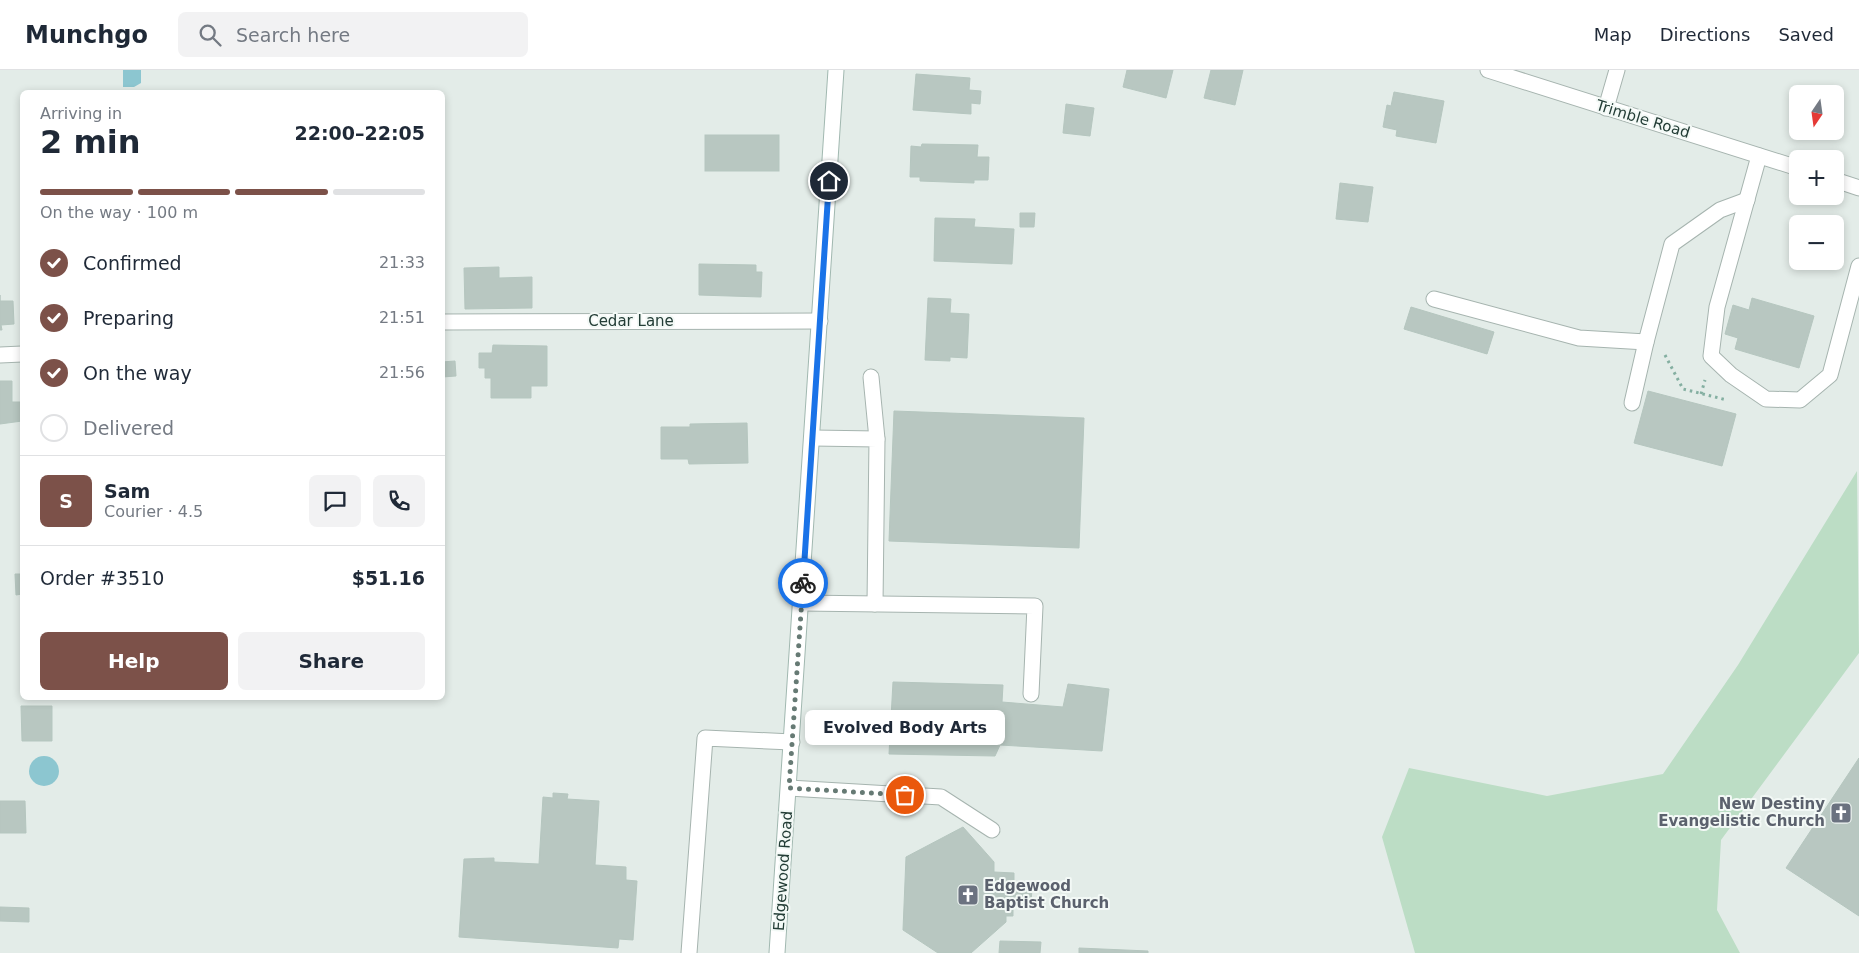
<!DOCTYPE html>
<meta charset="utf-8">
<style>
:root{--surface:#fff;--page:#f2f2f3;--text:#1f2937;--muted:#747a83;--line:#e0e1e3;--accent:#7c5149}
body{margin:0;font-family:"DejaVu Sans",sans-serif;background:var(--page);color:var(--text);height:100vh;display:flex;flex-direction:column;font-size:19px;white-space:nowrap}
*{box-sizing:border-box;margin:0}
p{font-size:16px;color:var(--muted)}
.icon{flex:none;width:28px;height:28px;fill:none;stroke:currentColor;stroke-width:2;stroke-linecap:round;stroke-linejoin:round}
.map{position:relative;flex:1;overflow:hidden}
.details{position:absolute;left:20px;top:20px;width:425px;height:610px;display:flex;flex-direction:column;background:var(--surface);border-radius:8px;box-shadow:0 2px 8px #0003}
.details>*{flex:none}
.needle{width:32px;rotate:193deg}
.fabs{position:absolute;left:1789px;top:15px;display:grid;gap:10px}
.fabs a{display:grid;place-items:center;width:55px;height:55px;border-radius:8px;background:var(--surface);box-shadow:0 2px 8px #0003;font-size:25px}
.pin{position:absolute;display:grid;place-items:center;width:42px;height:42px;color:#fff;margin:-21px;border:2px solid #fff;border-radius:50%;box-shadow:0 1px 5px #0007}
.courier{position:absolute;display:grid;place-items:center;width:50px;height:50px;margin:-25px;border:4px solid #1a73e8;border-radius:50%;background:#fff;color:#222;box-shadow:0 1px 6px #0007}
.bubble{position:absolute;height:35px;border-radius:8px;background:var(--surface);box-shadow:0 2px 8px #0003;font-size:16px;font-weight:700;line-height:35px;text-align:center}
.head em{font-style:normal;font-weight:700}
.head div{display:flex;flex-direction:column-reverse}
.head{display:flex;align-items:center;justify-content:space-between;height:85px;padding:0 20px}
h1{font-size:32px;font-weight:700;line-height:38px}
.bar{display:grid;grid-template-columns:repeat(4,1fr);gap:8px 5px;align-content:center;height:60px;padding:0 20px}
.bar i{height:6px;border-radius:4px;background:var(--line)}
.bar .on{background:var(--accent)}
.bar p{grid-column:span 4}
.line{display:flex;align-items:center;gap:12px;padding:0 20px;border-top:1px solid var(--line)}
.line div{flex:1}
.round{display:grid;place-items:center;flex:none;width:52px;height:52px;border-radius:8px;background:var(--page)}
ol{padding:0 20px;list-style:none}
li{display:flex;align-items:center;gap:15px;height:55px}
li p{margin-inline-start:auto}
li .icon{padding:5px;border-radius:50%;background:var(--accent);color:#fff;stroke-width:4}
li:last-child{color:var(--muted)}
li i{width:28px;height:28px;border:2px solid var(--line);border-radius:50%}
.action{display:flex;gap:10px;margin-top:auto;padding:10px 20px}
.action a{flex:1;height:58px;border-radius:8px;background:var(--accent);color:#fff;font-size:20px;font-weight:700;line-height:58px;text-align:center}
.action a+a{background:var(--page);color:var(--text)}
header{display:flex;align-items:center;gap:30px;box-sizing:border-box;height:70px;padding:0 25px;background:var(--surface);border-bottom:1px solid var(--line)}
header strong{font-size:24px}
nav{display:flex;gap:28px;margin-inline-start:auto;font-size:18px}
.search{width:350px;height:45px;background:var(--page);display:flex;align-items:center;gap:12px;box-sizing:border-box;padding:0 18px;border-radius:8px;color:var(--muted);font-size:19px}
.map>svg:first-child{display:block}
</style>
<header>
<strong>Munchgo</strong>
<div class="search"><svg class="icon" aria-label="search" viewBox="0 0 24 24"><circle cx="10" cy="10" r="6"/><path d="M15 15l6 6"/></svg>Search here</div>
<nav><a>Map</a><a>Directions</a><a>Saved</a></nav>
</header>
<div class="map">
<svg width="1859" height="883" viewBox="0 0 1859 883">
<rect width="100%" height="100%" fill="#e3ece8"/>
<!-- green -->
<path fill="#bcddc5" d="M 1857,401 L 1859,583 L 1721,770 L 1717,840 L 1740,883 L 1415,883 L 1382,767 L 1409,698 L 1547,726 L 1663,704 L 1738,595 Z"/>
<!-- water -->
<g fill="#8cc6d0">
<path d="M 123,0 L 141,0 L 141,13 L 134,17 L 123,17 Z"/>
<circle cx="44" cy="701" r="15"/>
</g>
<!-- building -->
<g fill="#b8c7c1" stroke="#b5c6bf">
<path d="M 1127,0 L 1173,0 L 1166,28 L 1123,17 Z"/>
<path d="M 1211,0 L 1243,0 L 1235,35 L 1204,28 Z"/>
<path d="M 916,4 L 970,8 L 969,20 L 981,21 L 980,34 L 971,33 L 971,44 L 913,40 Z"/>
<path d="M 1394,22 L 1444,31 L 1436,73 L 1396,66 L 1397,60 L 1383,57 L 1387,35 L 1391,36 Z"/>
<path d="M 1066,34 L 1094,38 L 1090,66 L 1063,63 Z"/>
<rect x="705" y="65" width="74" height="36"/>
<path d="M 922,74 L 978,75 L 977,87 L 989,87 L 988,110 L 974,110 L 974,113 L 920,111 L 920,107 L 910,107 L 911,76 L 921,77 Z"/>
<path d="M 1340,113 L 1373,117 L 1368,152 L 1336,149 Z"/>
<path d="M 1020,143 L 1035,143 L 1034,157 L 1020,157 Z"/>
<path d="M 935,148 L 975,149 L 974,157 L 1014,159 L 1012,194 L 934,191 Z"/>
<path d="M 699,194 L 756,195 L 756,202 L 762,202 L 761,227 L 699,225 Z"/>
<path d="M 499,197 L 499,208 L 532,207 L 532,238 L 465,239 L 464,198 Z"/>
<path d="M 0,225 L 0,231 L 13,231 L 14,254 L 1,255 L 2,260 L 0,260 Z"/>
<path d="M 928,228 L 951,229 L 950,243 L 969,244 L 967,288 L 950,287 L 950,291 L 925,290 Z"/>
<path d="M 1752,228 L 1814,246 L 1799,298 L 1735,279 L 1738,268 L 1725,264 L 1733,235 L 1749,240 Z"/>
<path d="M 1411,237 L 1494,262 L 1487,284 L 1404,259 Z"/>
<path d="M 493,275 L 547,276 L 547,316 L 531,316 L 531,328 L 491,328 L 491,308 L 485,308 L 485,298 L 479,298 L 479,283 L 492,283 Z"/>
<path d="M 455,291 L 456,306 L 442,307 L 442,292 Z"/>
<path d="M 0,311 L 12,311 L 12,332 L 22,332 L 22,351 L 0,354 Z"/>
<path d="M 1648,321 L 1736,344 L 1722,396 L 1634,373 Z"/>
<path d="M 894,341 L 1084,348 L 1079,478 L 889,471 Z"/>
<path d="M 747,353 L 748,393 L 689,394 L 688,389 L 661,389 L 661,357 L 690,357 L 690,354 Z"/>
<path d="M 15,504 L 22,504 L 22,524 L 16,525 Z"/>
<path d="M 893,612 L 1003,615 L 1002,632 L 1063,637 L 1068,614 L 1109,619 L 1102,681 L 1000,675 L 995,686 L 889,684 Z"/>
<path d="M 21,636 L 52,636 L 52,671 L 22,671 Z"/>
<path d="M 1859,688 L 1859,846 L 1786,798 Z"/>
<path d="M 553,723 L 568,724 L 567,729 L 599,731 L 595,795 L 626,797 L 626,810 L 637,811 L 633,870 L 619,869 L 618,878 L 459,867 L 464,789 L 494,788 L 494,792 L 539,794 L 543,727 L 553,728 Z"/>
<path d="M 0,731 L 25,731 L 26,763 L 0,763 Z"/>
<path d="M 963,757 L 994,792 L 994,802 L 1014,803 L 1014,817 L 1032,818 L 1031,833 L 1013,833 L 1013,846 L 1006,846 L 1006,852 L 971,883 L 938,883 L 903,860 L 906,787 Z"/>
<path d="M 0,837 L 29,838 L 29,852 L 0,851 Z"/>
<path d="M 1000,871 L 1041,872 L 1040,883 L 999,883 Z"/>
<path d="M 1079,878 L 1148,881 L 1148,883 L 1079,883 Z"/>
</g>
<g fill="none" stroke-linecap="round" stroke-linejoin="round">
<!-- service casing -->
<g stroke="#a6b4af" stroke-width="17">
<g id="service">
<path d="M 1606,38 L 1617,0"/>
<path d="M 1759,86 L 1717,237 L 1711,286 L 1731,305 L 1766,329 L 1800,330 L 1830,305 L 1859,196"/>
<path d="M 1434,229 L 1579,268 L 1646,272 L 1672,174 L 1720,140 L 1747,130"/>
<path d="M 0,285 L 22,284"/>
<path d="M 871,307 L 877,369"/>
<path d="M 1632,333 L 1646,272"/>
<path d="M 813,368 L 877,369 L 875,534"/>
<path d="M 801,533 L 1035,536 L 1031,624"/>
<path d="M 789,718 L 941,727 L 992,760"/>
<path d="M 689,883 L 705,668 L 792,672"/>
</g>
</g>
<!-- minor casing -->
<g stroke="#a6b4af" stroke-width="17">
<g id="minor">
<path d="M 1488,0 L 1798,98"/>
<path d="M 1835,110 L 1859,118"/>
<path d="M 442,252 L 820,251"/>
</g>
</g>
<!-- secondary casing -->
<g stroke="#a1b8b0" stroke-width="17">
<path id="secondary" d="M 777,883 L 836,0"/>
</g>
<!-- path -->
<g stroke="#84afa1" stroke-width="3" stroke-dasharray="2.5 4" stroke-linecap="butt">
<path d="M 1665,285 L 1683,319 L 1727,330"/>
<path d="M 1701,324 L 1705,310"/>
</g>
<!-- service -->
<use href="#service" stroke="#fff" stroke-width="15"/>
<!-- minor -->
<use href="#minor" stroke="#fff" stroke-width="15"/>
<!-- secondary -->
<use href="#secondary" stroke="#fff" stroke-width="15"/>
</g>
<g fill="none" stroke-linecap="round" stroke-linejoin="round">
<!-- done -->
<path stroke="#667a74" stroke-width="5" stroke-dasharray="0 9" d="M 803,513 L 789,718 L 905,725"/>
<!-- route -->
<path stroke="#1a73e8" stroke-width="6" d="M 803,513 L 829,111"/>
</g>
<!-- icons -->
<defs>
<g id="church-square" transform="scale(1.125)"><rect x="-9" y="-9" width="18" height="18" rx="4" fill="#6b7280" stroke="#f3f9f6"/><path d="M-1.2-6h2.4v3.5h3.3v2.4h-3.3V6h-2.4V-.1h-3.3v-2.4h3.3Z" fill="#fff"/></g>
</defs>
<g fill-rule="evenodd">
<use href="#church-square" x="1841" y="743"/>
<use href="#church-square" x="968" y="825"/>
</g>
<g text-anchor="middle" stroke-width="4" stroke-linejoin="round" paint-order="stroke">
<!-- street labels -->
<g font-size="15" fill="#233d36" stroke="#f3f9f6">
<text transform="translate(1643 49) rotate(17)" y="5">Trimble Road</text>
<text x="631" y="256">Cedar Lane</text>
<text transform="translate(783 801) rotate(-86)" y="5">Edgewood Road</text>
</g>
<!-- worship labels -->
<g font-size="15" font-weight="bold" fill="#5b616d" stroke="#f3f9f6" text-anchor="end">
<text x="1825" y="739">New Destiny<tspan x="1825" dy="17">Evangelistic Church</tspan></text>
<text x="984" y="821" text-anchor="start">Edgewood<tspan x="984" dy="17">Baptist Church</tspan></text>
</g>
</g>
</svg>
<div class="fabs">
<a><svg class="needle" viewBox="-14 -14 28 28"><path d="M0-13l5 13h-10z" fill="#e53935"/><path d="M0 13l5-13h-10z" fill="#747a83"/></svg></a>
<a>+</a>
<a>−</a>
</div>
<div class="pin" style="left:905px;top:725px;background:#ea580c"><svg class="icon" aria-label="bag" viewBox="0 0 24 24"><path d="M5 8h14l-1 12H6zM9 8a3 3 0 0 1 6 0"/></svg></div>
<div class="pin" style="left:829px;top:111px;background:#1f2937"><svg class="icon" aria-label="home" viewBox="0 0 24 24"><path d="M3 11l9-7 9 7M6 9v11h12V9"/></svg></div>
<div class="courier" style="left:803px;top:513px"><svg class="icon" aria-label="bike" viewBox="0 0 24 24"><circle cx="6" cy="16" r="4"/><circle cx="18" cy="16" r="4"/><path d="M6 16l4-8h5l3 8M10 8l3 8H6M13 5h3"/></svg></div>
<div class="bubble" style="left:805px;top:640px;width:200px">Evolved Body Arts</div>
<section class="details">
<div class="head"><div><h1>2 min</h1><p>Arriving in</p></div><em>22:00–22:05</em></div>
<div class="bar"><i class="on"></i><i class="on"></i><i class="on"></i><i></i><p>On the way · 100 m</p></div>
<ol>
<li><svg class="icon" aria-label="check" viewBox="0 0 24 24"><path d="M5 12l5 5 9-10"/></svg>Confirmed<p>21:33</p></li>
<li><svg class="icon" aria-label="check" viewBox="0 0 24 24"><path d="M5 12l5 5 9-10"/></svg>Preparing<p>21:51</p></li>
<li><svg class="icon" aria-label="check" viewBox="0 0 24 24"><path d="M5 12l5 5 9-10"/></svg>On the way<p>21:56</p></li>
<li><i></i>Delivered</li>
</ol>
<div class="line" style="height:90px"><b class="round" style="background:var(--accent);color:#fff">S</b><div><b>Sam</b><p>Courier · 4.5</p></div><a class="round"><svg class="icon" aria-label="chat" viewBox="0 0 24 24"><path d="M4 5h16v11H9l-5 4z"/></svg></a><a class="round"><svg class="icon" aria-label="phone" viewBox="0 0 24 24"><path d="M5 4h4l2 5-3 2q2 4 5 5l2-3 5 2v4C11 20 4 13 5 4z"/></svg></a></div>
<div class="line" style="height:65px"><div>Order #3510</div><b>$51.16</b></div>
<div class="action"><a>Help</a><a>Share</a></div>
</section>
</div>
